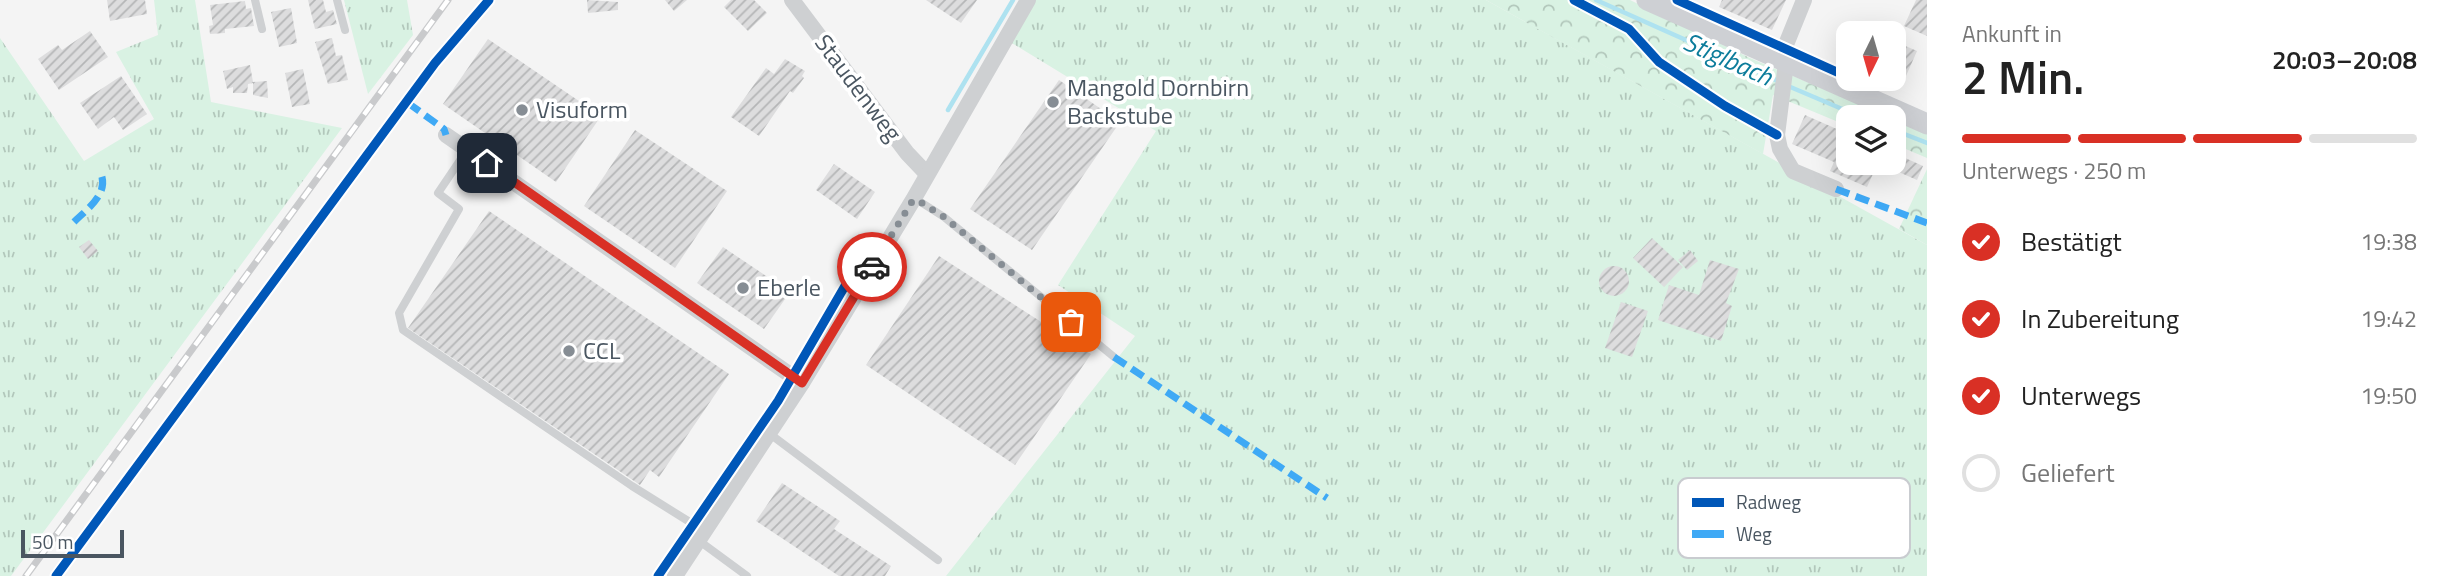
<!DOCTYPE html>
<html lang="de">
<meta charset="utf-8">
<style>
:root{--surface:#fff;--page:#f6f6f6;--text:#222;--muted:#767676;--line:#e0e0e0;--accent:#d93025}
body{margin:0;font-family:"Titillium Web",sans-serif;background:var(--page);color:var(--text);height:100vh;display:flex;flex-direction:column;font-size:26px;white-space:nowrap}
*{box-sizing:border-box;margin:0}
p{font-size:23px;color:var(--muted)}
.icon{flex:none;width:38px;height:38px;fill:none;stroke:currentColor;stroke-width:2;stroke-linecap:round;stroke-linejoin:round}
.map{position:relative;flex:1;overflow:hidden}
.side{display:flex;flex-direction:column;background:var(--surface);width:525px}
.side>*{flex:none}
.needle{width:46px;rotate:185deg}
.controls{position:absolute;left:1836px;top:21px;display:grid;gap:14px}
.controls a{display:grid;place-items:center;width:70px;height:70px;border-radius:14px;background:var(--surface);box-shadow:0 7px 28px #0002;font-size:35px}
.scale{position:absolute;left:21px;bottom:18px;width:103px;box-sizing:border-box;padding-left:7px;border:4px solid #4a5661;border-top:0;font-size:19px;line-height:24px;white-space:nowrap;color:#4a5661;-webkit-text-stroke:5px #fff;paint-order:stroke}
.pin{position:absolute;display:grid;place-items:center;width:60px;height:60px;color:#fff;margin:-30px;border-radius:14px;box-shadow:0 4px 10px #0006}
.courier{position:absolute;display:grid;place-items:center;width:70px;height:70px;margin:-35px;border:5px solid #d93025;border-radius:50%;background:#fff;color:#222;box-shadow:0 2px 9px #0007}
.head em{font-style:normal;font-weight:600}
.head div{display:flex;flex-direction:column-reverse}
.head{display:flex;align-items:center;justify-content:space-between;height:119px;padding:0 35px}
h1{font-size:46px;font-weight:600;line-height:52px}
.bar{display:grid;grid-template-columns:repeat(4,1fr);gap:10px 7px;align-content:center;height:84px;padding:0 35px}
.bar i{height:9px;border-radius:5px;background:var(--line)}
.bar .current{background:var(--accent)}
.bar p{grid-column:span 4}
ol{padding:0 35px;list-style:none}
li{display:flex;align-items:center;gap:21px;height:77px}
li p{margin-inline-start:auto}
li .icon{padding:7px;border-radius:50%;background:var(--accent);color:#fff;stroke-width:4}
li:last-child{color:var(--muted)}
li i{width:38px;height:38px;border:4px solid var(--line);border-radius:50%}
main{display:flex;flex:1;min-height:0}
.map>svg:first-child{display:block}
</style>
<main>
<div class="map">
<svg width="1927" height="576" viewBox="0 0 1927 576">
<defs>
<pattern id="grass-tufts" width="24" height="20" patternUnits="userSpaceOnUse" patternTransform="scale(1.75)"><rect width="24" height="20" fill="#d9f2e3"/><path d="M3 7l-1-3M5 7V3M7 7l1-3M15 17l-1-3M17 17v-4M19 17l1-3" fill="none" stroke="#b2c7bb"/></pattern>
<pattern id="forest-crowns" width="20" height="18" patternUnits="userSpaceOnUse" patternTransform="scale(1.75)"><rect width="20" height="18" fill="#d9f2e3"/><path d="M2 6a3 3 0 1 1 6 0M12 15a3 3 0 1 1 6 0" fill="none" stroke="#b2c7bb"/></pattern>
<pattern id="building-hatch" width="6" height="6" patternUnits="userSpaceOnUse" patternTransform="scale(1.75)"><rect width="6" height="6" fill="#ddddde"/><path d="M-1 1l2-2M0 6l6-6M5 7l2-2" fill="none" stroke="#b5b6b7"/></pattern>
</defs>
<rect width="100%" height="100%" fill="#f4f4f4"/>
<!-- grass -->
<g fill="url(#grass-tufts)">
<path d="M 154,0 L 195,0 L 211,102 L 342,128 L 11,576 L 0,576 L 0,38 L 84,161 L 154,119 L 116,52 L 158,35 Z"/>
<path d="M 344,0 L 407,0 L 413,35 L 368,94 Z"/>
<path d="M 1030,0 L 1486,0 L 1927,245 L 1927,576 L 946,576 L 1135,336 L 1058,285 L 1156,131 L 1007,40 Z"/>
</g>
<!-- forest -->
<g fill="url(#forest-crowns)">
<path d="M 1486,0 L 1630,0 L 1750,58 L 1890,117 L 1848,117 L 1848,126 L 1773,95 L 1763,154 Z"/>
<path d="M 1894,119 L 1927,133 L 1927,158 L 1894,144 Z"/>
<path d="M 1927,169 L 1927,245 L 1899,229 Z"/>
</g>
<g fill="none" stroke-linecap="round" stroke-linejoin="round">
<!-- stream -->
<g stroke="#aee2f0" stroke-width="4.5">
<path d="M 1596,0 L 1780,82"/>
<path d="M 1788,86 L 1861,117"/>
<path d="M 948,110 L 1013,0"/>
<path d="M 1894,130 L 1927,143"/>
</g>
</g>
<!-- building -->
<g fill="url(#building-hatch)">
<path d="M 107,0 L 145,0 L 147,14 L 110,21 Z"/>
<path d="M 308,0 L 323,0 L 326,12 L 333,10 L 337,24 L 315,29 Z"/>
<path d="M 587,0 L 618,2 L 618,10 L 588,13 Z"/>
<path d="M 665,0 L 687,0 L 674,11 Z"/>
<path d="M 731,0 L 754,0 L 767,13 L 748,31 L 724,7 Z"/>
<path d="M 926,0 L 977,0 L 961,23 Z"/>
<path d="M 1722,0 L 1786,0 L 1772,30 L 1719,7 Z"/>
<path d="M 1916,0 L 1927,0 L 1927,36 L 1904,26 Z"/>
<path d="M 245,1 L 246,9 L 251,8 L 254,26 L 225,29 L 225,33 L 210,34 L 209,26 L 213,25 L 210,5 Z"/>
<path d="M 291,8 L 297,43 L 279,47 L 271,12 Z"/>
<path d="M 1852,22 L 1876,33 L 1848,33 L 1848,61 L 1837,56 Z"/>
<path d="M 90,31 L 108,57 L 59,90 L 38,59 L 58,45 L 62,50 Z"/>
<path d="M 332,38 L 336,56 L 342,55 L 348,80 L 328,84 L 315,42 Z"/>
<path d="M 488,39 L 601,116 L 556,182 L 443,104 Z"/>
<path d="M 1894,41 L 1917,51 L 1902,85 L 1888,79 L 1894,79 Z"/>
<path d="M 785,59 L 805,71 L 802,76 L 804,78 L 793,93 L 790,91 L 759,136 L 731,117 L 766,68 L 774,74 Z"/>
<path d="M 250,65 L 253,82 L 267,81 L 268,98 L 253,95 L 253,83 L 248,84 L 247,93 L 233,93 L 233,87 L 227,89 L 223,71 Z"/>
<path d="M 303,69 L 310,104 L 292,107 L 285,73 Z"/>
<path d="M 121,76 L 147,114 L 123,130 L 114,117 L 98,129 L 80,103 Z"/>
<path d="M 1059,80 L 1120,122 L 1032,250 L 970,209 Z"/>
<path d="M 1805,115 L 1848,134 L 1848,163 L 1894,163 L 1894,153 L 1923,166 L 1917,180 L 1878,163 L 1867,187 L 1830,171 L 1834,162 L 1792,144 Z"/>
<path d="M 635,130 L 727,191 L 675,268 L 584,206 Z"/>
<path d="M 834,164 L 875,192 L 857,219 L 816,190 Z"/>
<path d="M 489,211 L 729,374 L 659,477 L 650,470 L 640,485 L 408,328 Z"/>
<path d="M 1652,238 L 1683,267 L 1664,287 L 1633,258 Z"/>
<path d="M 89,240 L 98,251 L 88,259 L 79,247 Z"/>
<path d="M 723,247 L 790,292 L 764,329 L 697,283 Z"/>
<path d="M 1690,250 L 1698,261 L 1687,270 L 1678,260 Z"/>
<path d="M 939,256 L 1091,354 L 1015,465 L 866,365 Z"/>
<path d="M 1710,260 L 1739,269 L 1726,303 L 1732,306 L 1721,341 L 1658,320 L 1669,285 L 1699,295 Z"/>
<circle cx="1614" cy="281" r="15"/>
<path d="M 1621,302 L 1648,311 L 1632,357 L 1605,348 Z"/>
<path d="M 782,483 L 840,521 L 834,529 L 891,566 L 885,576 L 839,576 L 756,521 Z"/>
</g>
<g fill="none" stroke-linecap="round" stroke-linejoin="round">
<!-- service -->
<g stroke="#ced0d2" stroke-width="8">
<path d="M 255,0 L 262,29"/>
<path d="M 337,0 L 345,30"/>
<path d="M 467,150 L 438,193 L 459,209 L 399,313 L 403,330 L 632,486 L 693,524 L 698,540 L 747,576"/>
<path d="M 913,200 L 919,201 L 944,217 L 1114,357"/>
<path d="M 770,434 L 938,560"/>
</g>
<!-- minor -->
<g stroke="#ced0d2" stroke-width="16">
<path d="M 792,0 L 907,153 L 926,173"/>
<path d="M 1804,0 L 1785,47 L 1786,63 L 1777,135 L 1780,149 L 1793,171 L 1836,189"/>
<path d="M 446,135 L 802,383"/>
<path d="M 675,576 L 802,383 L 913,200 L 1028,0"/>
</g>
<!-- secondary -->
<path stroke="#ced0d4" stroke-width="21" d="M 1647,0 L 1927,124"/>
<!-- rail casing -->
<g stroke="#c9cacc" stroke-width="7">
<path id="rail" d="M 26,576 L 448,0"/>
</g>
<!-- rail -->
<use href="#rail" stroke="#fff" stroke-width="4.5" stroke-dasharray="13" stroke-linecap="butt"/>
<!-- quiet -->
<g stroke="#3fa9f5" stroke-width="7" stroke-dasharray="14 7" stroke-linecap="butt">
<path d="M 408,103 L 444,129 L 446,135"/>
<path d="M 1836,189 L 1927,223"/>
<path d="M 74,222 C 87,209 109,194 101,174"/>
<path d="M 1114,357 L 1327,498"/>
</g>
<!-- cycleway casing -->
<g stroke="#fff" stroke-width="13">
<g id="cycleway">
<path d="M 1574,0 L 1629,29 L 1659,62 L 1725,106 L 1777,135"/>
<path d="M 1677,0 L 1848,77"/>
<path d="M 56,576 L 435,63 L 489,0"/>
<path d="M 658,576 L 778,401 L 870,243 L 882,251"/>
</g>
</g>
<!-- cycleway -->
<use href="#cycleway" stroke="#0057b8" stroke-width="9"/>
</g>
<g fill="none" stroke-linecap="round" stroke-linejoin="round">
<!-- done -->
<path stroke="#868d94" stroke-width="7" stroke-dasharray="0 12.6" d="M 872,267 L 913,200 L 919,201 L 944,217 L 1071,322"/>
<!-- route -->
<path stroke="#d93025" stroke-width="9" d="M 487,163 L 802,383 L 872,267"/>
</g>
<!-- markers -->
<g fill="#868d94" stroke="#fff" stroke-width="2.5">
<circle cx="1053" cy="102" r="7"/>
<circle cx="522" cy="110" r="7"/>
<circle cx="743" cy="288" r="7"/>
<circle cx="569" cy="351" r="7"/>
</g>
<g text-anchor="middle" stroke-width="7" stroke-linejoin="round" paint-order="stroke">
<!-- street labels -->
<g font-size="24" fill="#4a5661" stroke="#fff">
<text transform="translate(858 88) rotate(53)" y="8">Staudenweg</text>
</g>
<!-- poi labels -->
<g font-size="24" fill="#4a5661" stroke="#fff" text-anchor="start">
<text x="1067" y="96">Mangold Dornbirn<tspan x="1067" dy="28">Backstube</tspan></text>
<text x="536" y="118">Visuform</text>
<text x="757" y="296">Eberle</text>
<text x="583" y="359">CCL</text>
</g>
<!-- water labels -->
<g font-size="26" font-style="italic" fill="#0c7c9b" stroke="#fff">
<text transform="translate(1728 59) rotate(24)" y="9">Stiglbach</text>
</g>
</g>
<!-- legend -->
<rect x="1678" y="478" width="232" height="80" rx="10" fill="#fff" stroke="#c9ccd0" stroke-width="2"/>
<rect x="1692" y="498" width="32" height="9" fill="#0057b8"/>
<rect x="1692" y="530" width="32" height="8" fill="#3fa9f5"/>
<g font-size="19" fill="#4a5661">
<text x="1736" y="509">Radweg</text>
<text x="1736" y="541">Weg</text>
</g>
</svg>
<div class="controls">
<a><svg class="needle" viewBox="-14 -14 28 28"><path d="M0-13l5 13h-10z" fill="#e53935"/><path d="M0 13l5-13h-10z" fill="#767676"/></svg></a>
<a><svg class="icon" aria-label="layers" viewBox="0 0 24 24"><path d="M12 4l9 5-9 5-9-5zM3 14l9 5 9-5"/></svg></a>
</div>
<div class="scale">50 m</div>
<div class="pin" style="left:1071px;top:322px;background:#ea580c"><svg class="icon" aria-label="bag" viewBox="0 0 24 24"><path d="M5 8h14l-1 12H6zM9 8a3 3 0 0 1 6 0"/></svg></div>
<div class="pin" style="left:487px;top:163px;background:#1f2937"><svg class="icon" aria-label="home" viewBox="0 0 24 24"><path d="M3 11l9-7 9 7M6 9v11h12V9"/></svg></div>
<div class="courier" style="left:872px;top:267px"><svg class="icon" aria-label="car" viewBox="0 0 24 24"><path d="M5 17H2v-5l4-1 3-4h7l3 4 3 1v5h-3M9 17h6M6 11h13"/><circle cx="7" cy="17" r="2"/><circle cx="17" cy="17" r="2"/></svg></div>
</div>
<section class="side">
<div class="head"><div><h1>2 Min.</h1><p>Ankunft in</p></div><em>20:03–20:08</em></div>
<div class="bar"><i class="current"></i><i class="current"></i><i class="current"></i><i></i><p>Unterwegs · 250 m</p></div>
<ol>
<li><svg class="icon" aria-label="check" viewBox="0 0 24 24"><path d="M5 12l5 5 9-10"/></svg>Bestätigt<p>19:38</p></li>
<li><svg class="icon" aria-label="check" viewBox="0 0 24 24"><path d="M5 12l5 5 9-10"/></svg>In Zubereitung<p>19:42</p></li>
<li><svg class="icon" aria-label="check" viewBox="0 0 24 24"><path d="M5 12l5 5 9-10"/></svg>Unterwegs<p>19:50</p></li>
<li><i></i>Geliefert</li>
</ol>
</section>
</main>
